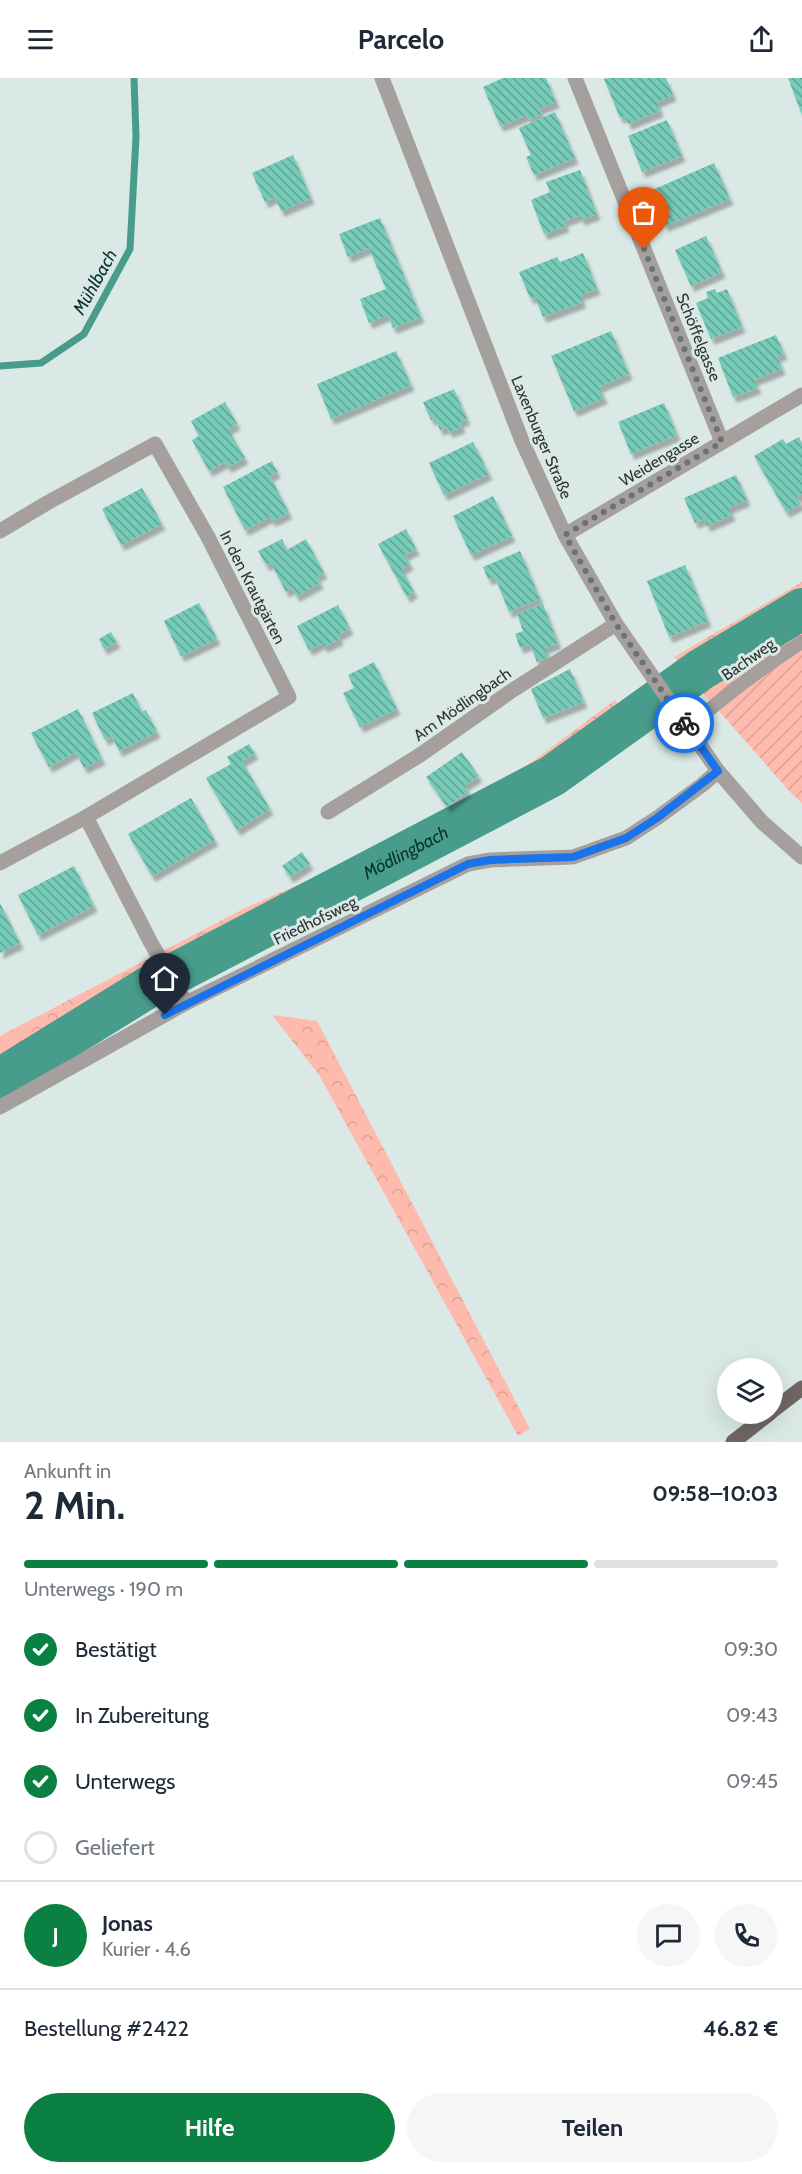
<!DOCTYPE html>
<html lang="de">
<meta charset="utf-8">
<style>
:root{--surface:#fff;--page:#f6f6f7;--text:#1f2937;--muted:#747a83;--line:#e0e1e3;--accent:#0b8043}
body{margin:0;font-family:Cabin,sans-serif;background:var(--page);color:var(--text);height:100vh;display:flex;flex-direction:column;font-size:22px;white-space:nowrap}
*{box-sizing:border-box;margin:0}
p{font-size:20px;color:var(--muted)}
.icon{flex:none;width:33px;height:33px;fill:none;stroke:currentColor;stroke-width:2;stroke-linecap:round;stroke-linejoin:round}
.map{position:relative;height:1364px;overflow:hidden}
.panel{display:flex;flex-direction:column;background:var(--surface);flex:1}
.panel>*{flex:none}
.buttons{position:absolute;left:717px;top:1280px;display:grid;gap:12px}
.buttons a{display:grid;place-items:center;width:66px;height:66px;border-radius:50%;background:var(--surface);box-shadow:0 6px 24px #0002;font-size:30px}
.pin{position:absolute;display:grid;place-items:center;width:51px;height:51px;color:#fff;margin:-62px -26px;border-radius:50% 50% 50% 0;rotate:-45deg;box-shadow:0 0 6px #0007}
.pin .icon{rotate:45deg}
.courier{position:absolute;display:grid;place-items:center;width:60px;height:60px;margin:-30px;border:4px solid #1a73e8;border-radius:50%;background:#fff;color:#222;box-shadow:0 2px 8px #0007}
.head em{font-style:normal;font-weight:700}
.head div{display:flex;flex-direction:column-reverse}
.head{display:flex;align-items:center;justify-content:space-between;height:102px;padding:0 24px}
h1{font-size:39px;font-weight:700;line-height:45px}
.bar{display:grid;grid-template-columns:repeat(4,1fr);gap:9px 6px;align-content:center;height:72px;padding:0 24px}
.bar i{height:8px;border-radius:4px;background:var(--line)}
.bar .selected{background:var(--accent)}
.bar p{grid-column:span 4}
.line{display:flex;align-items:center;gap:15px;padding:0 24px;border-top:2px solid var(--line)}
.line div{flex:1}
.round{display:grid;place-items:center;flex:none;width:63px;height:63px;border-radius:32px;background:var(--page)}
ol{padding:0 24px;list-style:none}
li{display:flex;align-items:center;gap:18px;height:66px}
li p{margin-inline-start:auto}
li .icon{padding:6px;border-radius:50%;background:var(--accent);color:#fff;stroke-width:4}
li:last-child{color:var(--muted)}
li i{width:33px;height:33px;border:3px solid var(--line);border-radius:50%}
.cta{display:flex;gap:12px;margin-top:auto;padding:12px 24px}
.cta a{flex:1;height:69px;border-radius:36px;background:var(--accent);color:#fff;font-size:24px;font-weight:700;line-height:69px;text-align:center}
.cta a+a{background:var(--page);color:var(--text)}
header{display:flex;justify-content:space-between;align-items:center;height:78px;padding:0 24px;background:var(--surface);font-size:27px;font-weight:700}
.map>svg:first-child{display:block}
</style>
<header><svg class="icon" aria-label="menu" viewBox="0 0 24 24"><path d="M4 6h16M4 12h16M4 18h16"/></svg>Parcelo<svg class="icon" aria-label="share" viewBox="0 0 24 24"><path d="M12 15V3M7 8l5-5 5 5M5 13v7h14v-7"/></svg></header>
<div class="map">
<svg width="802" height="1364" viewBox="0 0 802 1364">
<defs>
<pattern id="forest-crowns" width="20" height="18" patternUnits="userSpaceOnUse" patternTransform="scale(1.5)"><rect width="20" height="18" fill="#febbad"/><path d="M2 6a3 3 0 1 1 6 0M12 15a3 3 0 1 1 6 0" fill="none" stroke="#daa195"/></pattern>
<pattern id="garden-furrows" width="10" height="10" patternUnits="userSpaceOnUse" patternTransform="scale(1.5)"><rect width="10" height="10" fill="#febbad"/><path d="M-1 1l2-2M0 10L10 0M9 11l2-2" fill="none" stroke="#daa195"/></pattern>
<pattern id="building-back-hatch" width="6" height="6" patternUnits="userSpaceOnUse" patternTransform="scale(1.5)"><rect width="6" height="6" fill="#75cab8"/><path d="M-1 5l2 2M0 0l6 6M5-1l2 2" fill="none" stroke="#60a596"/></pattern>
<filter id="shadow"><feDropShadow dx="3.5" dy="6" stdDeviation="1.5" flood-color="#0004"/></filter>
</defs>
<rect width="100%" height="100%" fill="#dae9e5"/>
<!-- forest -->
<g fill="url(#forest-crowns)">
<path d="M 802,504 L 802,550 L 702,614 L 674,579 Z"/>
<path d="M 615,622 L 644,657 L 587,698 L 228,883 L 0,1015 L 0,958 L 247,829 L 466,733 Z"/>
<path d="M 272,937 L 317,943 L 530,1351 L 518,1358 L 319,997 Z"/>
</g>
<!-- garden -->
<path fill="url(#garden-furrows)" d="M 802,550 L 802,725 L 791,715 L 702,614 Z"/>
<g fill="none" stroke-linecap="round" stroke-linejoin="round">
<!-- stream -->
<path stroke="#479c8c" stroke-width="7" d="M 0,288 L 41,285 L 84,256 L 130,171 L 136,59 L 134,0"/>
<!-- river -->
<path stroke="#479c8c" stroke-width="42" id="s1" d="M 0,1001 L 147,910 L 552,698 L 700,592 L 802,531"/>
</g>
<!-- building -->
<g fill="url(#building-back-hatch)" filter="url(#shadow)">
<path d="M 503,0 L 546,0 L 556,24 L 539,31 L 542,36 L 529,42 L 527,37 L 500,48 L 483,9 Z"/>
<path d="M 608,0 L 666,0 L 673,17 L 657,24 L 660,33 L 628,46 L 625,38 L 620,40 L 604,1 Z"/>
<path d="M 788,0 L 802,0 L 802,37 Z"/>
<path d="M 555,34 L 575,80 L 534,97 L 526,79 L 531,77 L 519,50 Z"/>
<path d="M 667,42 L 682,78 L 642,94 L 628,58 Z"/>
<path d="M 293,77 L 311,120 L 281,133 L 275,119 L 265,124 L 252,95 Z"/>
<path d="M 714,85 L 730,121 L 665,148 L 650,113 Z"/>
<path d="M 580,92 L 597,136 L 581,142 L 580,137 L 564,143 L 566,148 L 544,156 L 531,122 L 550,114 L 546,104 Z"/>
<path d="M 380,140 L 421,239 L 393,250 L 388,237 L 369,245 L 360,221 L 386,211 L 369,170 L 348,179 L 339,156 Z"/>
<path d="M 706,158 L 722,194 L 691,208 L 675,172 Z"/>
<path d="M 583,175 L 597,211 L 580,217 L 583,224 L 543,239 L 535,219 L 530,220 L 519,194 L 557,179 L 560,184 Z"/>
<path d="M 715,211 L 717,215 L 727,211 L 742,249 L 711,261 L 696,225 L 708,220 L 706,214 Z"/>
<path d="M 611,253 L 629,296 L 599,309 L 604,320 L 574,333 L 551,278 Z"/>
<path d="M 776,257 L 784,276 L 777,278 L 782,291 L 754,302 L 758,310 L 733,319 L 718,280 Z"/>
<path d="M 396,273 L 411,307 L 331,341 L 317,306 Z"/>
<path d="M 454,311 L 467,341 L 460,344 L 462,349 L 449,354 L 447,349 L 440,352 L 435,340 L 431,342 L 423,324 Z"/>
<path d="M 225,324 L 237,346 L 228,351 L 245,380 L 228,389 L 225,384 L 209,393 L 192,362 L 199,358 L 191,343 Z"/>
<path d="M 664,325 L 677,357 L 631,376 L 618,344 Z"/>
<path d="M 799,359 L 802,365 L 802,416 L 797,419 L 801,426 L 786,434 L 754,378 L 783,361 L 786,366 Z"/>
<path d="M 473,364 L 489,396 L 444,417 L 429,385 Z"/>
<path d="M 272,383 L 277,394 L 270,398 L 289,435 L 272,443 L 270,439 L 245,452 L 223,409 Z"/>
<path d="M 736,397 L 747,422 L 729,430 L 732,437 L 707,448 L 704,441 L 695,445 L 684,420 Z"/>
<path d="M 142,410 L 162,446 L 121,467 L 102,431 Z"/>
<path d="M 493,418 L 512,458 L 471,477 L 453,438 Z"/>
<path d="M 406,451 L 416,471 L 405,477 L 410,486 L 402,491 L 414,514 L 407,519 L 378,466 Z"/>
<path d="M 282,461 L 287,472 L 306,461 L 324,495 L 317,498 L 320,505 L 296,518 L 292,510 L 286,514 L 271,485 L 266,487 L 258,473 Z"/>
<path d="M 520,473 L 540,521 L 509,534 L 495,499 L 488,501 L 483,489 Z"/>
<path d="M 685,487 L 708,543 L 669,559 L 647,503 Z"/>
<path d="M 199,525 L 217,561 L 181,578 L 164,543 Z"/>
<path d="M 543,526 L 558,565 L 545,570 L 549,579 L 537,584 L 530,566 L 520,570 L 515,556 L 523,553 L 517,536 Z"/>
<path d="M 338,527 L 350,551 L 338,557 L 340,561 L 324,569 L 322,565 L 309,572 L 297,548 Z"/>
<path d="M 111,554 L 117,564 L 104,571 L 99,561 Z"/>
<path d="M 374,584 L 397,631 L 360,649 L 343,615 L 354,610 L 348,597 Z"/>
<path d="M 570,591 L 584,624 L 543,640 L 531,611 Z"/>
<path d="M 133,615 L 142,634 L 146,632 L 157,654 L 119,673 L 112,658 L 105,662 L 92,635 Z"/>
<path d="M 78,631 L 102,681 L 84,690 L 76,674 L 49,689 L 31,655 Z"/>
<path d="M 249,666 L 255,675 L 242,683 L 270,731 L 237,752 L 206,700 L 231,686 L 227,679 Z"/>
<path d="M 462,674 L 479,698 L 465,707 L 468,713 L 447,729 L 426,699 Z"/>
<path d="M 191,720 L 215,762 L 152,798 L 128,756 Z"/>
<path d="M 302,774 L 310,786 L 290,799 L 282,788 Z"/>
<path d="M 74,788 L 94,828 L 38,857 L 18,817 Z"/>
<path d="M 0,825 L 20,865 L 0,875 Z"/>
</g>
<g fill="none" stroke-linecap="round" stroke-linejoin="round">
<!-- service -->
<path stroke="#a59f9e" stroke-width="14" d="M 688,650 C 725,617 760,591 802,564"/>
<!-- minor -->
<g stroke="#a59f9e" stroke-width="15">
<path d="M 382,0 L 522,363 L 565,457 L 616,546 L 718,693 L 762,744 L 802,779"/>
<path d="M 575,0 L 722,364"/>
<path d="M 0,453 L 47,425 L 155,366 L 208,459 L 289,619 L 86,739 L 0,785"/>
<path d="M 565,457 L 802,317"/>
<path d="M 328,734 L 420,677 L 510,614 L 616,546"/>
<path d="M 86,739 L 151,865 L 186,925"/>
<path d="M 0,1029 L 186,925 L 468,786 L 490,782 L 573,779 L 626,760 L 657,740 L 702,707 L 718,693"/>
</g>
<!-- primary -->
<g stroke="#706663" stroke-width="15">
<path d="M 772,1333 L 802,1310"/>
<path d="M 733,1364 L 770,1335"/>
</g>
</g>
<g fill="none" stroke-linecap="round" stroke-linejoin="round">
<!-- done -->
<path stroke="#6a7371" stroke-width="6" stroke-dasharray="0 10.8" d="M 644,171 L 722,364 L 565,457 L 616,546 L 684,645"/>
<!-- route -->
<path stroke="#1a73e8" stroke-width="8" d="M 165,937 L 468,786 L 490,782 L 573,779 L 626,760 L 657,740 L 718,693 L 684,645"/>
</g>
<g text-anchor="middle" stroke-width="6" stroke-linejoin="round" paint-order="stroke">
<!-- street labels -->
<g font-size="16" fill="#2e3332" stroke="#dae9e5">
<text transform="translate(699 259) rotate(68)" y="6">Schöffelgasse</text>
<text transform="translate(542 359) rotate(67)" y="6">Laxenburger Straße</text>
<text transform="translate(659 381) rotate(-31)" y="6">Weidengasse</text>
<text transform="translate(253 509) rotate(63)" y="6">In den Krautgärten</text>
<text transform="translate(748 581) rotate(-35)" y="6">Bachweg</text>
<text transform="translate(462 626) rotate(-35)" y="6">Am Mödlingbach</text>
<text transform="translate(315 842) rotate(-26)" y="6">Friedhofsweg</text>
</g>
<!-- water labels -->
<g font-size="18" font-style="italic" fill="#09332c" stroke="#dae9e5">
<text transform="translate(95 204) rotate(-61)" y="6">Mühlbach</text>
<text dy="6" stroke="none"><textPath href="#s1" startOffset="465">Mödlingbach</textPath></text>
</g>
</g>
</svg>
<div class="buttons">
<a><svg class="icon" aria-label="layers" viewBox="0 0 24 24"><path d="M12 4l9 5-9 5-9-5zM3 14l9 5 9-5"/></svg></a>
</div>
<div class="pin" style="left:644px;top:171px;background:#ea580c"><svg class="icon" aria-label="bag" viewBox="0 0 24 24"><path d="M5 8h14l-1 12H6zM9 8a3 3 0 0 1 6 0"/></svg></div>
<div class="pin" style="left:165px;top:937px;background:#1f2937"><svg class="icon" aria-label="home" viewBox="0 0 24 24"><path d="M3 11l9-7 9 7M6 9v11h12V9"/></svg></div>
<div class="courier" style="left:684px;top:645px"><svg class="icon" aria-label="bike" viewBox="0 0 24 24"><circle cx="6" cy="16" r="4"/><circle cx="18" cy="16" r="4"/><path d="M6 16l4-8h5l3 8M10 8l3 8H6M13 5h3"/></svg></div>
</div>
<section class="panel">
<div class="head"><div><h1>2 Min.</h1><p>Ankunft in</p></div><em>09:58–10:03</em></div>
<div class="bar"><i class="selected"></i><i class="selected"></i><i class="selected"></i><i></i><p>Unterwegs · 190 m</p></div>
<ol>
<li><svg class="icon" aria-label="check" viewBox="0 0 24 24"><path d="M5 12l5 5 9-10"/></svg>Bestätigt<p>09:30</p></li>
<li><svg class="icon" aria-label="check" viewBox="0 0 24 24"><path d="M5 12l5 5 9-10"/></svg>In Zubereitung<p>09:43</p></li>
<li><svg class="icon" aria-label="check" viewBox="0 0 24 24"><path d="M5 12l5 5 9-10"/></svg>Unterwegs<p>09:45</p></li>
<li><i></i>Geliefert</li>
</ol>
<div class="line" style="height:108px"><b class="round" style="background:var(--accent);color:#fff">J</b><div><b>Jonas</b><p>Kurier · 4.6</p></div><a class="round"><svg class="icon" aria-label="chat" viewBox="0 0 24 24"><path d="M4 5h16v11H9l-5 4z"/></svg></a><a class="round"><svg class="icon" aria-label="phone" viewBox="0 0 24 24"><path d="M5 4h4l2 5-3 2q2 4 5 5l2-3 5 2v4C11 20 4 13 5 4z"/></svg></a></div>
<div class="line" style="height:78px"><div>Bestellung #2422</div><b>46.82 €</b></div>
<div class="cta"><a>Hilfe</a><a>Teilen</a></div>
</section>
